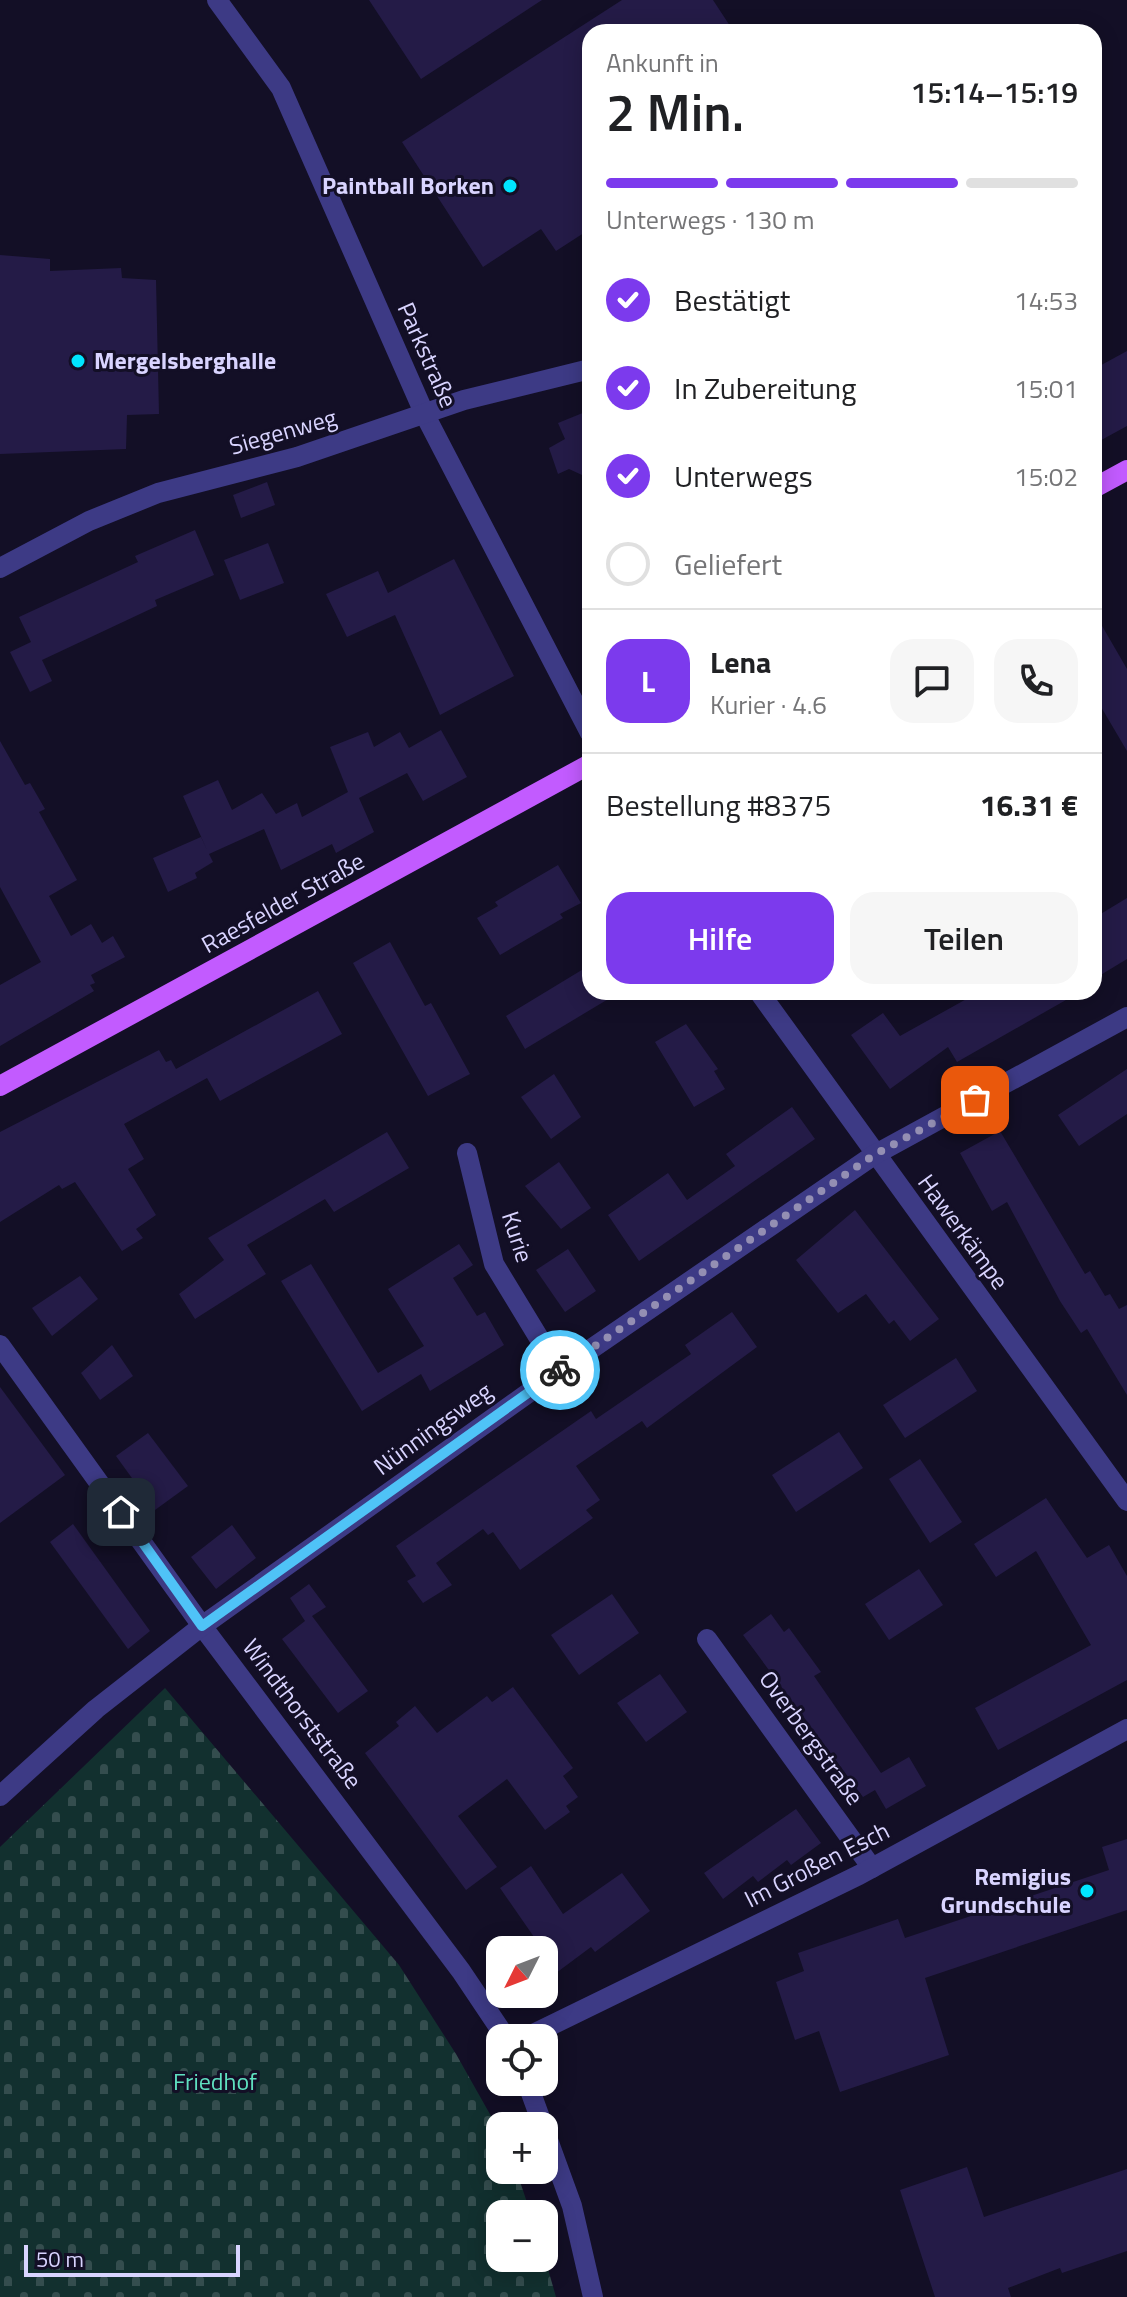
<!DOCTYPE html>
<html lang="de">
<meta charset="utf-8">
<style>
:root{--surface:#fff;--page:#f6f6f6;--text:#202124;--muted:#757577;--line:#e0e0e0;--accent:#7c3aed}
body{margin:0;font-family:"Titillium Web",sans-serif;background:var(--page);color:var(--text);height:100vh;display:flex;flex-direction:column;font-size:30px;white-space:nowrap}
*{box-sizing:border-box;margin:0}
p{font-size:26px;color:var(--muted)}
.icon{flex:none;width:44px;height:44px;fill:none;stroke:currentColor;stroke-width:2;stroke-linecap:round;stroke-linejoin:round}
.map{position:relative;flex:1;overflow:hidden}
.details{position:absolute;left:582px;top:24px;width:520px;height:976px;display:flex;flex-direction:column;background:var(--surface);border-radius:24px;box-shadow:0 4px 20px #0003}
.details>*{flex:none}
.needle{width:52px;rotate:228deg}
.tools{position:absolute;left:486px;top:1936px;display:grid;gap:16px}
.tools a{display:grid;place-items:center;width:72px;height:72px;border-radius:16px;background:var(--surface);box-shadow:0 4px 20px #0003;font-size:40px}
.scale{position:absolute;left:24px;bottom:20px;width:216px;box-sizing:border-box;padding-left:8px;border:4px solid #d9d4ff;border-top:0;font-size:22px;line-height:28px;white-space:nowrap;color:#d9d4ff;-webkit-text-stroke:6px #130f26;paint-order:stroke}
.pin{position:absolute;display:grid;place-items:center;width:68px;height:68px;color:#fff;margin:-34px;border-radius:16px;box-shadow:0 4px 12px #0006}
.courier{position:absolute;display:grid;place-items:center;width:80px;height:80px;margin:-40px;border:6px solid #4fc3f7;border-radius:50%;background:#fff;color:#222;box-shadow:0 2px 10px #0007}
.summary em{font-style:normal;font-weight:600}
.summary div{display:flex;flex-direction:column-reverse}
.summary{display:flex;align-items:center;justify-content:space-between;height:136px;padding:0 24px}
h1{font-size:52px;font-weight:600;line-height:60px}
.bar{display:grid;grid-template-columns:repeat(4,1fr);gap:12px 8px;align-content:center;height:96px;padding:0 24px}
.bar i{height:10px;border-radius:6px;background:var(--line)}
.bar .selected{background:var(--accent)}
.bar p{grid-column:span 4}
.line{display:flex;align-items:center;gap:20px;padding:0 24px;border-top:2px solid var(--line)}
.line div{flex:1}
.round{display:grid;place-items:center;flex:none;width:84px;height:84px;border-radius:24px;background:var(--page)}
ol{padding:0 24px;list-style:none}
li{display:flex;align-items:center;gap:24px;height:88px}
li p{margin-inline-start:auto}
li .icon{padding:8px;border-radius:50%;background:var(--accent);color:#fff;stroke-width:4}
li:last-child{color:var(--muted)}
li i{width:44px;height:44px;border:4px solid var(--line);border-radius:50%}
.action{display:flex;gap:16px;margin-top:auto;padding:16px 24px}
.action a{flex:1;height:92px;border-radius:24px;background:var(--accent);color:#fff;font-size:32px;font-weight:600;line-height:92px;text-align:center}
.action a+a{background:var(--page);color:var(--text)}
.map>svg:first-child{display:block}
</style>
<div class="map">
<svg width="1127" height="2297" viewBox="0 0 1127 2297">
<defs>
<pattern id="cemetery-stones" width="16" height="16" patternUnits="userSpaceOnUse" patternTransform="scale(2)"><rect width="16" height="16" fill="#12302f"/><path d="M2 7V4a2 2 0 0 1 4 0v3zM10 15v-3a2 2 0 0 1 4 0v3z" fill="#344d4e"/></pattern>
</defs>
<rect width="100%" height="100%" fill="#130f26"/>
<!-- cemetery -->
<path fill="url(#cemetery-stones)" d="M 165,1688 L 399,1965 L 456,2054 L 500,2132 L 500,2170 L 516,2170 L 531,2214 L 500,2214 L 500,2258 L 544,2258 L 544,2255 L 556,2297 L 0,2297 L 0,1847 Z"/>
<!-- building -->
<g fill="#241b47">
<path d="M 369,0 L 542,0 L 421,79 Z"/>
<path d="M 622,0 L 713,0 L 734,32 L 590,32 L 590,229 L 556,251 L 541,229 L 483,267 L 402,142 Z"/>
<path d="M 0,255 L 50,259 L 50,271 L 121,268 L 122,278 L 156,280 L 159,414 L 127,415 L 126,449 L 0,454 Z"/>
<path d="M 1127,351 L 1127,426 L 1094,444 L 1094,369 Z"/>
<path d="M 590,410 L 590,494 L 582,475 L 569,469 L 558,474 L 549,448 L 565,439 L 558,423 Z"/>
<path d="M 267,482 L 275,505 L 241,518 L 233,495 Z"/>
<path d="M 195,530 L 214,575 L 155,600 L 157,606 L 42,660 L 52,681 L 30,692 L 10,652 L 31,642 L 19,617 L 138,562 L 135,556 Z"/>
<path d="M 268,543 L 284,583 L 240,600 L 224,560 Z"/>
<path d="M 454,559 L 514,676 L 440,715 L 395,615 L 347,637 L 326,594 L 378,571 L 388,593 Z"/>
<path d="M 1094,612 L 1127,669 L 1127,751 L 1094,695 Z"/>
<path d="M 441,730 L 467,777 L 423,801 L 407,773 L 359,798 L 374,832 L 336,853 L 332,844 L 281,870 L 264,829 L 209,854 L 213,862 L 195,873 L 197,878 L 168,892 L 153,858 L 201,837 L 207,850 L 183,796 L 218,780 L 232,810 L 262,793 L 276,814 L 297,803 L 302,817 L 348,792 L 330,747 L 368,732 L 374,747 L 400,732 L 409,748 Z"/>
<path d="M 0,741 L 25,785 L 30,783 L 45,809 L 39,812 L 77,880 L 49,896 L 71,936 L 91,924 L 102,943 L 113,936 L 125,957 L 91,975 L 95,983 L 90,985 L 94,991 L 0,1046 L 0,985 L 41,962 L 0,887 Z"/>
<path d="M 558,865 L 581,903 L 560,914 L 563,918 L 500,955 L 477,918 L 498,906 L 495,902 Z"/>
<path d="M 1127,898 L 1127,959 L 1094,979 L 1094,918 Z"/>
<path d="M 390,942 L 425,1006 L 431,1003 L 470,1074 L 428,1096 L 353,963 Z"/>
<path d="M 590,965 L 590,992 L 620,992 L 525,1049 L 506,1016 Z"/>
<path d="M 318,991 L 342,1034 L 220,1101 L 207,1078 L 124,1124 L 144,1159 L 128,1169 L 156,1215 L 136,1229 L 143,1238 L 122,1251 L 75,1182 L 62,1189 L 59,1185 L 0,1222 L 0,1132 L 159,1050 L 166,1062 L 171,1060 L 176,1069 Z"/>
<path d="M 979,992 L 1080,992 L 957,1062 L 948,1047 L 890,1089 L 851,1035 L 883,1013 L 900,1036 Z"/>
<path d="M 686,1024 L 718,1069 L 714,1071 L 725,1089 L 694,1107 L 655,1042 Z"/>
<path d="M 1127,1069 L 1127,1114 L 1079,1146 L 1058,1115 Z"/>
<path d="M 554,1074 L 581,1117 L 551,1139 L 521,1097 Z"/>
<path d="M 792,1107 L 815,1139 L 639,1261 L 608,1215 L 668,1173 L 687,1200 L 735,1166 L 726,1154 Z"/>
<path d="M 1000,1131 L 1085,1274 L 1090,1271 L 1105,1296 L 1110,1294 L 1119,1309 L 1127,1305 L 1127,1395 L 1087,1329 L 1081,1333 L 1060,1301 L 1007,1202 L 992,1211 L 960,1153 Z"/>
<path d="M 387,1132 L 409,1168 L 334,1212 L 325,1199 L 247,1245 L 266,1274 L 195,1319 L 179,1294 L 224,1260 L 208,1238 Z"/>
<path d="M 559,1162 L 591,1208 L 561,1229 L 525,1186 Z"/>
<path d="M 855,1210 L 939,1319 L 910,1341 L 894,1320 L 889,1324 L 866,1294 L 838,1313 L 796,1260 Z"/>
<path d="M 459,1244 L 473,1265 L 453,1278 L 477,1316 L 485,1312 L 504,1345 L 430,1391 L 421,1374 L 362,1411 L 281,1281 L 311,1264 L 378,1373 L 424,1346 L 388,1289 Z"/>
<path d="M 568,1249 L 596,1291 L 565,1312 L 536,1270 Z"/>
<path d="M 80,1276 L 98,1299 L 52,1336 L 32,1308 Z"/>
<path d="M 732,1312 L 757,1347 L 647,1428 L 642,1421 L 576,1466 L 600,1500 L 586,1510 L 593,1518 L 520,1570 L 493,1532 L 488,1535 L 483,1529 L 436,1563 L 452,1585 L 423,1603 L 407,1581 L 416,1576 L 396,1546 L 591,1411 L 596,1419 L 691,1354 L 685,1345 Z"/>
<path d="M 112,1345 L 133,1376 L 100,1400 L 81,1373 Z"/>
<path d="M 956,1358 L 977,1391 L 905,1438 L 883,1405 Z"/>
<path d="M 0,1387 L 65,1475 L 0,1523 Z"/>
<path d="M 839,1432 L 863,1468 L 796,1512 L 772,1475 Z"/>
<path d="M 148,1433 L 188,1486 L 155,1510 L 116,1456 Z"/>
<path d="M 920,1459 L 962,1522 L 930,1543 L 889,1479 Z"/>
<path d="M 1046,1498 L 1087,1558 L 1109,1545 L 1127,1576 L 1127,1680 L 998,1750 L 975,1708 L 1091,1645 L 1036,1551 L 996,1577 L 974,1544 Z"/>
<path d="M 73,1524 L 150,1631 L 128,1649 L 50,1542 Z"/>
<path d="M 232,1525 L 256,1558 L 216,1589 L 191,1557 Z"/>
<path d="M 919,1569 L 943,1605 L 889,1640 L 865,1604 Z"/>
<path d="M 309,1584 L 326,1607 L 312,1616 L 368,1691 L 338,1713 L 282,1639 L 305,1621 L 290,1598 Z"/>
<path d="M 612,1594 L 639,1633 L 579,1675 L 551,1635 Z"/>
<path d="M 771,1614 L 784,1632 L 789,1628 L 821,1672 L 814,1676 L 881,1773 L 909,1757 L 926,1786 L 886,1809 L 875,1790 L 863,1797 L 743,1635 Z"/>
<path d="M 660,1674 L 687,1712 L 646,1742 L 617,1703 Z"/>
<path d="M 513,1687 L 573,1768 L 563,1776 L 578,1797 L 566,1806 L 570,1812 L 545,1830 L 507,1779 L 458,1816 L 497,1867 L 466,1890 L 365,1753 L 399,1726 L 396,1722 L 415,1706 L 437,1733 L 487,1696 L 492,1702 Z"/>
<path d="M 796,1809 L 821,1843 L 791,1865 L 787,1860 L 758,1882 L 753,1876 L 723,1899 L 704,1873 Z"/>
<path d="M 1127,1839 L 1127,1910 L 925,1978 L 949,2055 L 840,2092 L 819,2031 L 795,2040 L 776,1982 L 804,1971 L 798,1953 L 898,1919 L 905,1938 L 1109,1870 L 1102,1847 Z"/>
<path d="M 531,1866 L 563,1914 L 622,1873 L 650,1911 L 595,1952 L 591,1947 L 544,1982 L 544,1950 L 516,1950 L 534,1937 L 500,1888 Z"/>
<path d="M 967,2167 L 984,2217 L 1127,2169 L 1127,2251 L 1062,2273 L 1060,2268 L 1008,2288 L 1011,2297 L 935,2297 L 900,2190 Z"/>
</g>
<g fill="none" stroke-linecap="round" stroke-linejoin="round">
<!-- minor -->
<g stroke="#3d3a85" stroke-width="20">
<path d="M 217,0 L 281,88 L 425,415 L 590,733"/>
<path d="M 0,568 L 89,521 L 158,493 L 297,457 L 464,400 L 590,369"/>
<path d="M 759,992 L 1127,1501"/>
<path d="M 467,1153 L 494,1264 L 559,1371"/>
<path d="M 0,1345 L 202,1626 L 461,1971 L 506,2038"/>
<path d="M 707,1639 L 872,1868"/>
<path d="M 0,1796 L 96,1709 L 202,1626 L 559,1371 L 874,1155 L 1127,1017"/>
<path d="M 525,2038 L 859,1875 L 1127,1729"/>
<path d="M 527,2082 L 543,2126"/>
<path d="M 544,2129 L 572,2206 L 593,2297"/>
</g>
<!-- major -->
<g stroke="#c25bff" stroke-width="20">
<path d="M 1094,488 L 1127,470"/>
<path d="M 0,1086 L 590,764"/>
</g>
</g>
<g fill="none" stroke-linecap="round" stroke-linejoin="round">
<!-- done -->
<path stroke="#948fb3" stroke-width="8" stroke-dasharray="0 14.4" d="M 560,1370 L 874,1155 L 975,1100"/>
<!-- route -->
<path stroke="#4fc3f7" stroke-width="10" d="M 121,1512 L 202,1626 L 560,1370"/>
</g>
<!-- markers -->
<g fill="#00e5ff" stroke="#130f26" stroke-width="3">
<circle cx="510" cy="186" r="8"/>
<circle cx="78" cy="361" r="8"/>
<circle cx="1087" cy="1891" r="8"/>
</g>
<g text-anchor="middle" stroke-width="6" stroke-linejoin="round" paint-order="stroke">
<!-- poi labels -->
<g font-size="24" font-weight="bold" fill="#d9d4ff" stroke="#130f26" text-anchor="end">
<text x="494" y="194">Paintball Borken</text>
<text x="94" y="369" text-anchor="start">Mergelsberghalle</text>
<text x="1071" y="1885">Remigius<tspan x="1071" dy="28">Grundschule</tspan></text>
</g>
<!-- street labels -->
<g font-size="24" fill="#d9d4ff" stroke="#130f26">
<text transform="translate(427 355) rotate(66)" y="8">Parkstraße</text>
<text transform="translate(283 432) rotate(-16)" y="8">Siegenweg</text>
<text transform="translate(283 903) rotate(-29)" y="8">Raesfelder Straße</text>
<text transform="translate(963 1232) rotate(54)" y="8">Hawerkämpe</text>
<text transform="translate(517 1237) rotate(72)" y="8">Kurie</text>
<text transform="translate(433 1429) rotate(-36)" y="8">Nünningsweg</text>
<text transform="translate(302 1714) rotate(53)" y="8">Windthorststraße</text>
<text transform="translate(811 1738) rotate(54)" y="8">Overbergstraße</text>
<text transform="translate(817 1865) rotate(-27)" y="8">Im Großen Esch</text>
</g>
<!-- park labels -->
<g font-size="24" fill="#5fe0c0" stroke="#130f26">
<text x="215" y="2090">Friedhof</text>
</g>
</g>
</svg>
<div class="tools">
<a><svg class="needle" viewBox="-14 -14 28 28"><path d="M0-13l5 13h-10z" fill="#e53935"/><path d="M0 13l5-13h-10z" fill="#757577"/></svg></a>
<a><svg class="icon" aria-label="locate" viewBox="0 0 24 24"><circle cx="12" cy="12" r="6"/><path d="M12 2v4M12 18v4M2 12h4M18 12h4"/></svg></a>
<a>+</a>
<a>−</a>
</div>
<div class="scale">50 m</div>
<div class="pin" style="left:975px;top:1100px;background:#ea580c"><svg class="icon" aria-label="bag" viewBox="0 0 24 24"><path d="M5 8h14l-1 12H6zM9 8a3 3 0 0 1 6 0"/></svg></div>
<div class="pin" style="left:121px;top:1512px;background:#1f2937"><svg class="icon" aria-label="home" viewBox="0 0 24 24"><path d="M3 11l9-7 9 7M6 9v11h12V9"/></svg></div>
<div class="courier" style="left:560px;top:1370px"><svg class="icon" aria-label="bike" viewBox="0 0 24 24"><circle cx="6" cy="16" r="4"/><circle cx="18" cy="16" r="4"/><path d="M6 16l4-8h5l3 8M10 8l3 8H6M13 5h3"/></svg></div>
<section class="details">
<div class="summary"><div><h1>2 Min.</h1><p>Ankunft in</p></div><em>15:14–15:19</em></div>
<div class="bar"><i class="selected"></i><i class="selected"></i><i class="selected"></i><i></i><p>Unterwegs · 130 m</p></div>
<ol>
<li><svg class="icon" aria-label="check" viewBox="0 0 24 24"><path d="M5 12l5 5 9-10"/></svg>Bestätigt<p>14:53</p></li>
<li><svg class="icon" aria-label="check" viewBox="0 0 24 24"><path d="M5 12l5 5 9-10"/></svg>In Zubereitung<p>15:01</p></li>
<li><svg class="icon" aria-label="check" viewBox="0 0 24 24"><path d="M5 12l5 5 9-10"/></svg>Unterwegs<p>15:02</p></li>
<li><i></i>Geliefert</li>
</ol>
<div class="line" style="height:144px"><b class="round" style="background:var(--accent);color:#fff">L</b><div><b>Lena</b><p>Kurier · 4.6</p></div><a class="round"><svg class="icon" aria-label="chat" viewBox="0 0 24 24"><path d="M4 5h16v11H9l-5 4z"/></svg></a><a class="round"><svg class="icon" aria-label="phone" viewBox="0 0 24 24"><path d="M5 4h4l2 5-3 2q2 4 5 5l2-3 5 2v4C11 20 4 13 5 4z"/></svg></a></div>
<div class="line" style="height:104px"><div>Bestellung #8375</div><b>16.31 €</b></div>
<div class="action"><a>Hilfe</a><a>Teilen</a></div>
</section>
</div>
